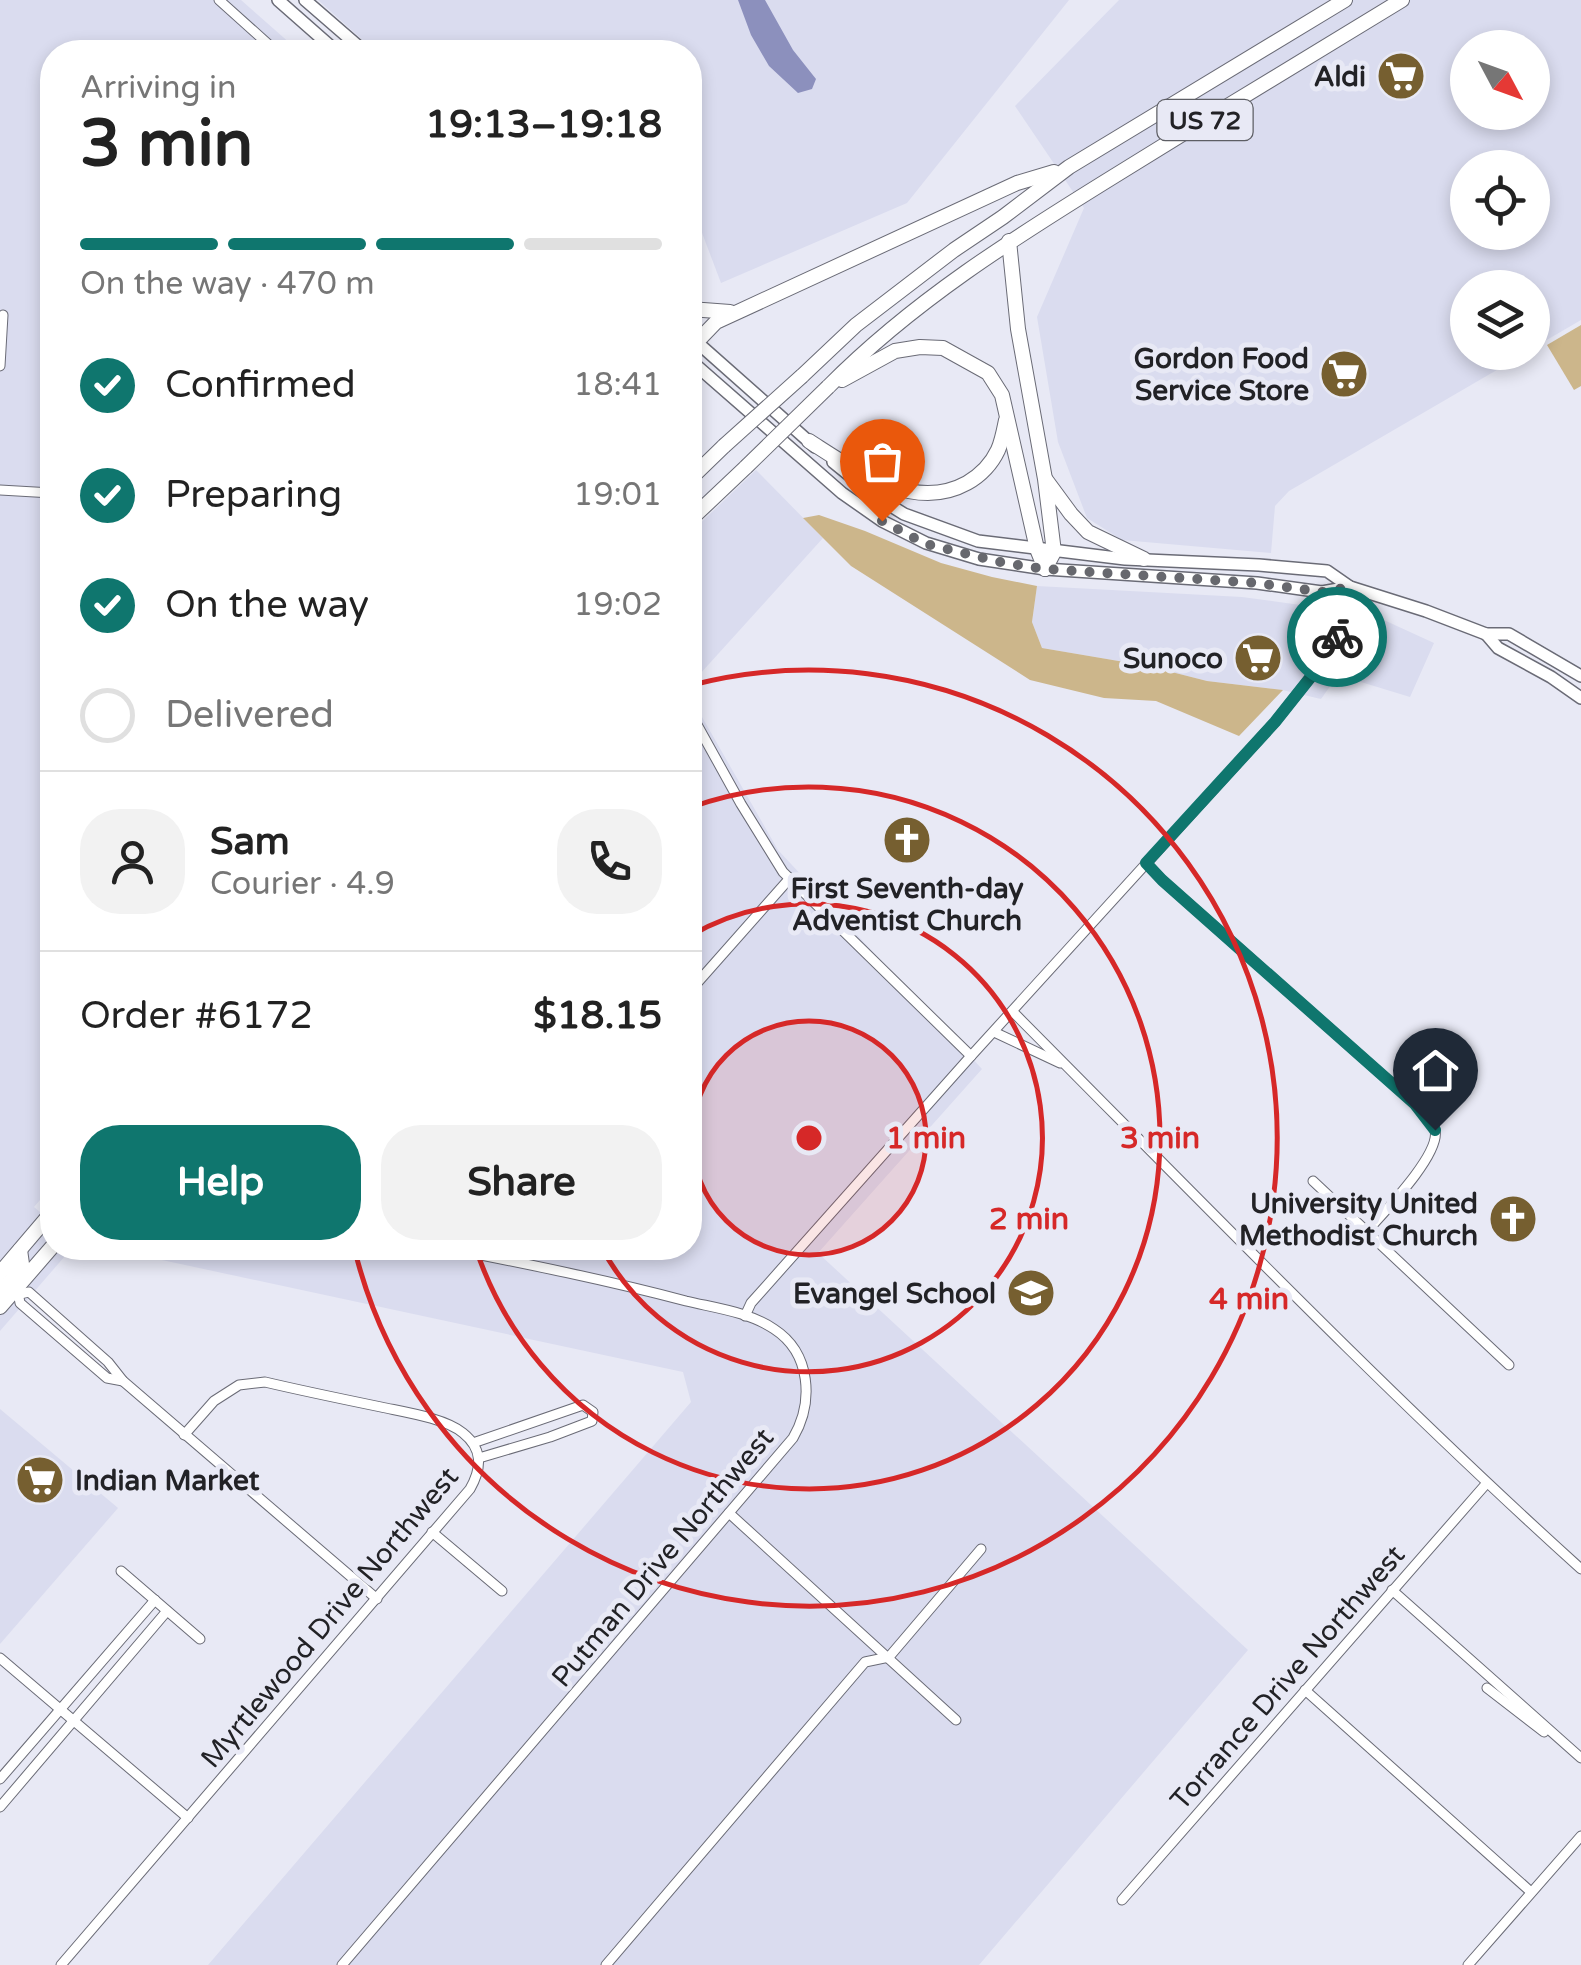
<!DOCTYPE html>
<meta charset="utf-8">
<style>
:root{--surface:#fff;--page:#f2f2f2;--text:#222;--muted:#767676;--line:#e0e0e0;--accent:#0f766e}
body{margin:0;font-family:"Varela Round",sans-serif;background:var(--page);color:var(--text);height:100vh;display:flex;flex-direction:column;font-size:38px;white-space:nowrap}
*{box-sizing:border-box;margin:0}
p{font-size:32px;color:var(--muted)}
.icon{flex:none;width:55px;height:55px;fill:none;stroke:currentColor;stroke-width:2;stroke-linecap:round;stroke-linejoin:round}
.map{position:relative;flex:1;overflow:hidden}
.panel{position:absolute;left:40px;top:40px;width:662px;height:1220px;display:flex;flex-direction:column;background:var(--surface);border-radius:40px;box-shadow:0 5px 15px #0003}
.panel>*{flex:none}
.needle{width:65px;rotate:131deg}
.controls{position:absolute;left:1450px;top:30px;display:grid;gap:20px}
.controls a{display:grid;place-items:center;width:100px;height:100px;border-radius:50%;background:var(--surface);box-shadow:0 5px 15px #0003;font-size:50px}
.pin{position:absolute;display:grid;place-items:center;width:85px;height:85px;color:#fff;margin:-102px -42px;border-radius:50% 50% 50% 0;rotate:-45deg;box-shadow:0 0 10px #0007}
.pin .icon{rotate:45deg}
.courier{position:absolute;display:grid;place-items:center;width:100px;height:100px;margin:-50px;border:8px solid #0f766e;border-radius:50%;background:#fff;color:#222;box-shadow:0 2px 12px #0007}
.head em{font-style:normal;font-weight:800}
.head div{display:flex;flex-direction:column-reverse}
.head{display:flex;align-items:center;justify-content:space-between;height:170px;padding:0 40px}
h1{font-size:65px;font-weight:800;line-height:75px}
.bar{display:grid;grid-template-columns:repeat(4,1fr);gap:15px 10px;align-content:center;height:120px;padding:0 40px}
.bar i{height:12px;border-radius:8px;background:var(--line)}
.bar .active{background:var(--accent)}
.bar p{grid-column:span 4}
.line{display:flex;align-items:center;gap:25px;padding:0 40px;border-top:2px solid var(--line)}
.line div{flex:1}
.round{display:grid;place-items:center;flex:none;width:105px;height:105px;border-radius:40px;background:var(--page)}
ol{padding:0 40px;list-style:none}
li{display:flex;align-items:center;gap:30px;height:110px}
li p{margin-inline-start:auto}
li .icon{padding:10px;border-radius:50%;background:var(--accent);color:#fff;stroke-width:4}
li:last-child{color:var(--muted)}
li i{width:55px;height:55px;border:5px solid var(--line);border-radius:50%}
.action{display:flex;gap:20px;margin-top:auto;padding:20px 40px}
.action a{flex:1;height:115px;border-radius:40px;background:var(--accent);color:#fff;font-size:40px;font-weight:800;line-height:115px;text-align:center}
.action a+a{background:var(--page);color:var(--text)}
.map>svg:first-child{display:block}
</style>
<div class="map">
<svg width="1581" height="1965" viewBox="0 0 1581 1965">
<rect width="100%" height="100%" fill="#e8e9f5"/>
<!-- built -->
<g fill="#dadcef" fill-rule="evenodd">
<path d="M 0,0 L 241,0 L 300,52 L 52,52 L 52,1186 L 34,1207 L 52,1222 L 52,1248 L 72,1248 L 0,1331 Z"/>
<path d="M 318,0 L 1069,0 L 907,203 L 721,283 L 696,217 L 690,214 L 690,52 L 376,52 Z"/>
<path d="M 1119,0 L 1581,0 L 1581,320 L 1533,348 L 1532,288 L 1468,288 L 1468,352 L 1526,353 L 1289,491 L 1275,506 L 1271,553 L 1122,540 L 1087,518 L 1058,442 L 1037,317 L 1084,208 L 1015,106 ZM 1468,48 L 1532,48 L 1532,112 L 1468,112 ZM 1468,168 L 1532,168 L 1532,232 L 1468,232 Z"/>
<path d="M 756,470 L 823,538 L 690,685 L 690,533 Z"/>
<path d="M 1037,586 L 1242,597 L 1373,615 L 1434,643 L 1410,697 L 1338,675 L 1321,699 L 1282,690 L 1207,681 L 1148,666 L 1042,648 L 1032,622 Z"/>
<path d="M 690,696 L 778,850 L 982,1069 L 818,1253 L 1248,1650 L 979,1965 L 208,1965 L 691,1402 L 683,1372 L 106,1248 L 690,1248 Z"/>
<path d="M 0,1409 L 118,1508 L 0,1644 Z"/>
</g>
<!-- green -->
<g fill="#ccb68b">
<path d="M 1581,325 L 1581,386 L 1574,390 L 1547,345 Z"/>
<path d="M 819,515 L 865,531 L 941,563 L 992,577 L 1037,586 L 1032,622 L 1042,648 L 1148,666 L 1207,681 L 1283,690 L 1239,736 L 1156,701 L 1104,698 L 1030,680 L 851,566 L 803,518 Z"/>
</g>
<!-- water -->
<path fill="#8c90bd" d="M 738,0 L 765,0 L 793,50 L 816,79 L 812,89 L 798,93 L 769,66 L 751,35 Z"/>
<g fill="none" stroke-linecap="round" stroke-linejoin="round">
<!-- minor casing -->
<g stroke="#6a6b76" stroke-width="11">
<g id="minor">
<path d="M 219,0 L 277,52"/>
<path d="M 0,366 L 3,315"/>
<path d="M 0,490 L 52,493"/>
<path d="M 690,712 L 741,804 L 783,872 L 971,1056"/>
<path d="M 1146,863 L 1162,880 L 1415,1104 C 1421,1111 1432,1121 1435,1130 C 1441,1154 1384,1212 1368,1230"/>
<path d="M 690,991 L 790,878"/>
<path d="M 1013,1012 C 1200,1200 1384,1391 1581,1569"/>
<path d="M 994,1032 L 1060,1063"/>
<path d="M 1313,1181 L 1509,1365"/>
<path d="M 18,1292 L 20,1303 L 107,1378 L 123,1381"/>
<path d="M 20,1294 L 29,1292 L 108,1362 L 123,1381 L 377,1599"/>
<path d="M 745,1316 L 751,1303 L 971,1056 L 1275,722 L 1329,654 L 1339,632 L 1350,587"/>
<path d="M 473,1443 L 583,1405 L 593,1412 L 592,1421 L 550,1437 L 479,1458"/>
<path d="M 729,1513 L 956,1720"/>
<path d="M 432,1532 L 502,1591"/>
<path d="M 121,1571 L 200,1639"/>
<path d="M 1392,1590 L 1581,1758"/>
<path d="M 0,1658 L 188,1818"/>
<path d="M 1487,1688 L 1544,1732"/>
<path d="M 1305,1690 L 1531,1892"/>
<path d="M 0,1779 L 155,1600"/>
<path d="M 0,1807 L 167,1611"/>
<path d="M 1122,1900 L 1486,1484"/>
<path d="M 61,1965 L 470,1489 C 482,1468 483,1449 463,1433 C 445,1418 404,1412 381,1407 C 342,1399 303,1391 265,1382 L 239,1385 L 214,1401 L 184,1435"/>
<path d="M 342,1965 L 793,1438 C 814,1402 811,1353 774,1329 C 749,1312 715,1308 686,1301 C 607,1280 527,1264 446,1248"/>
<path d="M 606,1965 L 865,1662 L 889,1657 L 981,1549"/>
<path d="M 1468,1965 L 1581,1836"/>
</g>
</g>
<!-- secondary casing -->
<g stroke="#6a6b76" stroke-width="14">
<g id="secondary">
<path d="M 278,0 L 337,52"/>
<path d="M 305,0 L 365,52"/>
<path d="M 690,336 L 815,447"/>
<path d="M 690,360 L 842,493 L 882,521 L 926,543 L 979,559 L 1045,569 L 1257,583 L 1322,592 L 1350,587"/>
<path d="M 833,462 L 875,496 L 904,514 L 978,541 L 1125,559 L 1259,565 L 1327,571 L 1350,587 L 1426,611 L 1486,634 L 1509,634 L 1581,676"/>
<path d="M 1486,634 L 1498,648 L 1551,677 L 1581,698"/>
</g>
</g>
<!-- trunk casing -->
<g stroke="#6a6b76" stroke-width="16">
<g id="trunk">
<path d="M 1009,241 L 1018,329 L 1045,479 L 1054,552 L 1045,569"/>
<path d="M 690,309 L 730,312"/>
<path d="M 690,349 L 716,322 L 1017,183 L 1054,172"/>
<path d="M 802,376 L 856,325 L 954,250 L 1003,217 L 1069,167 L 1345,0"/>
<path d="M 842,380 L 895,351 L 920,347 L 943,348 L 988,373 L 1002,395 L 1037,549 L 1045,569"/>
<path d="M 828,387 C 913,301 1014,238 1116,175 C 1211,116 1306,58 1402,0"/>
<path d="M 809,441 C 853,469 913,513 967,483 C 981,475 991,465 998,450 C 1002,441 1004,430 1006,420"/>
<path d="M 690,479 L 724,446"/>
<path d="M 1046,480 L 1071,514 L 1088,532 L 1144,559"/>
<path d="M 690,520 L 746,467"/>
<path d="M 0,1273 L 52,1212"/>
<path d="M 0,1284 L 0,1290"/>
<path d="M 15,1290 L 10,1282 L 22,1264 L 20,1250"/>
<path d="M 0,1307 L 52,1247"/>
</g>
</g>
<!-- minor -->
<use href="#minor" stroke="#fff" stroke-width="9"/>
<!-- secondary -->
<use href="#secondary" stroke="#fff" stroke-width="11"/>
<!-- trunk -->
<use href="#trunk" stroke="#fff" stroke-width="14"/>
<!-- trunk-bridge casing -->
<g stroke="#6a6b76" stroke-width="16" stroke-linecap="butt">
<g id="trunk-bridge">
<path d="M 724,446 L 802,376"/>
<path d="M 746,467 L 828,387"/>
</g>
</g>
<!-- trunk-bridge -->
<use href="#trunk-bridge" stroke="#fff" stroke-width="14"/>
</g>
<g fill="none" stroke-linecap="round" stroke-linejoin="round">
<!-- done -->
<path stroke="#67686e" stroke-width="10" stroke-dasharray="0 18" d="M 882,521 L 926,544 L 1004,563 L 1045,569 L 1257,583 L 1322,592 L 1350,587 L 1337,637"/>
<!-- route -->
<path stroke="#0f766e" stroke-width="12" d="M 1337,637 L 1329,654 L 1275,722 L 1146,863 L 1162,880 L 1415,1104 L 1435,1130"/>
</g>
<!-- distance rings -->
<circle cx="809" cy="1138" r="117" fill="#d62828" fill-opacity=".12"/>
<g fill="none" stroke="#d62828" stroke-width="5">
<circle cx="809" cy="1138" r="117"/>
<path d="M690 936A234 234 0 1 1 602 1248"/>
<path d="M692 807A351 351 0 1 1 476 1249"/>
<path d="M692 685A468 468 0 1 1 355 1251"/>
</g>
<!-- icons -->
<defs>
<g id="supermarket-disc" transform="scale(2.5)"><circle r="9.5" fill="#765f30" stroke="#e8e9f5"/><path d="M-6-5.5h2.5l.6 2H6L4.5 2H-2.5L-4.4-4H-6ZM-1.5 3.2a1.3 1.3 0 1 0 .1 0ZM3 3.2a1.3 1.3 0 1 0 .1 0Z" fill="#fff"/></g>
<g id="church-disc" transform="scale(2.5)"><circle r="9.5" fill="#765f30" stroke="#e8e9f5"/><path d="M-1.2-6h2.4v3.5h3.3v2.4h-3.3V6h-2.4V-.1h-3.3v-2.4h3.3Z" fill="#fff"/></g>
<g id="school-disc" transform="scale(2.5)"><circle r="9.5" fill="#765f30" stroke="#e8e9f5"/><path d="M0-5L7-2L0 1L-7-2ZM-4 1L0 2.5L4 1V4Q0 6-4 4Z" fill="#fff"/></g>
</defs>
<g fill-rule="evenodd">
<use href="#supermarket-disc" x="1401" y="76"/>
<use href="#supermarket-disc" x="1344" y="374"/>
<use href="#supermarket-disc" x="1258" y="658"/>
<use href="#church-disc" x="907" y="840"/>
<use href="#church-disc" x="1513" y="1219"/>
<use href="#school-disc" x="1031" y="1293"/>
<use href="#supermarket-disc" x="40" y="1480"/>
</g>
<g text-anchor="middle" stroke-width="10" stroke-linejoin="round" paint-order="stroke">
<!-- shield labels -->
<rect fill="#e8e9f5" stroke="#5d5e64" stroke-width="2.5" x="1157.5" y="100" width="95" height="40" rx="8"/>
<g font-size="25" font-weight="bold" fill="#222226">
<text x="1205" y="129">US 72</text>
</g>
<!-- poi labels -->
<g font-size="28" font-weight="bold" fill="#222226" stroke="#e8e9f5" text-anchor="end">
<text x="1366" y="86">Aldi</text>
<text x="1309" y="368">Gordon Food<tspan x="1309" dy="32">Service Store</tspan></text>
<text x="1223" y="668">Sunoco</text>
<text x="907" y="898" text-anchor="middle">First Seventh-day<tspan x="907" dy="32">Adventist Church</tspan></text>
<text x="1478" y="1213">University United<tspan x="1478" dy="32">Methodist Church</tspan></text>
<text x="996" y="1303">Evangel School</text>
<text x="75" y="1490" text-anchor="start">Indian Market</text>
</g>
<!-- street labels -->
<g font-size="28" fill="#222226" stroke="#e8e9f5">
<text transform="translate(662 1557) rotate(-50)" y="10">Putman Drive Northwest</text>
<text transform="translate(329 1617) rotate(-50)" y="10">Myrtlewood Drive Northwest</text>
<text transform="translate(1287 1677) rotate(-49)" y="10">Torrance Drive Northwest</text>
</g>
</g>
<circle cx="809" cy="1138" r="15" fill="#d62828" stroke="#e8e9f5" stroke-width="5"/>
<g font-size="30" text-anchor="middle" font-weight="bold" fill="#d62828" stroke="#e8e9f5" stroke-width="10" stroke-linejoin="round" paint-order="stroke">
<text x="926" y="1148">1 min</text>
<text x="1160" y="1148">3 min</text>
<text x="1029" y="1229">2 min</text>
<text x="1249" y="1309">4 min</text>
</g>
</svg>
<div class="controls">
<a><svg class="needle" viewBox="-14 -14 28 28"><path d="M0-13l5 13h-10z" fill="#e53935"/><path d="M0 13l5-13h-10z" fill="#767676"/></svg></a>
<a><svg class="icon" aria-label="locate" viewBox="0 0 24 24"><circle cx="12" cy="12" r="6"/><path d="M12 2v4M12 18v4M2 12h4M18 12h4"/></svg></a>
<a><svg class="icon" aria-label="layers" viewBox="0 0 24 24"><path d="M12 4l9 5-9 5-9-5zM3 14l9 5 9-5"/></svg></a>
</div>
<div class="pin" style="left:882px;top:521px;background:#ea580c"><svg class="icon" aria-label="bag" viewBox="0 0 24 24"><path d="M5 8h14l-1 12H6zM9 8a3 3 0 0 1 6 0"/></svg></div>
<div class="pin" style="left:1435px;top:1130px;background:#1f2937"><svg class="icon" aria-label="home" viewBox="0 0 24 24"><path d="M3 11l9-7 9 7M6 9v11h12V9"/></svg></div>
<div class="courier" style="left:1337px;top:637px"><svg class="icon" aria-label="bike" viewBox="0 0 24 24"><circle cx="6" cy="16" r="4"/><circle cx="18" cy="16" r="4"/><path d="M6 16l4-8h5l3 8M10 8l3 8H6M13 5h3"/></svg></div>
<section class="panel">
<div class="head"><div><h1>3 min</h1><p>Arriving in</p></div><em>19:13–19:18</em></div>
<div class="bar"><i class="active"></i><i class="active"></i><i class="active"></i><i></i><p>On the way · 470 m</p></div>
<ol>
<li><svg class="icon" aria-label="check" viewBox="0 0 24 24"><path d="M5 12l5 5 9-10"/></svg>Confirmed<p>18:41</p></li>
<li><svg class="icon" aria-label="check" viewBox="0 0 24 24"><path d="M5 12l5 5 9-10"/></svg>Preparing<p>19:01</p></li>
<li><svg class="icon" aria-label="check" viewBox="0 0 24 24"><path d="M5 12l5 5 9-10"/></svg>On the way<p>19:02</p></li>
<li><i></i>Delivered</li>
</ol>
<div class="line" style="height:180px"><a class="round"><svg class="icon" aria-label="person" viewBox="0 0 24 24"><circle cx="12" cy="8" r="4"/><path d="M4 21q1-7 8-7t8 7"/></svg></a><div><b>Sam</b><p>Courier · 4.9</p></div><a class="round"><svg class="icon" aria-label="phone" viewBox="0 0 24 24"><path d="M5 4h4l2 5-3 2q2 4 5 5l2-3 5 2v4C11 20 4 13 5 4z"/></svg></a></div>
<div class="line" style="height:130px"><div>Order #6172</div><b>$18.15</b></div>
<div class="action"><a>Help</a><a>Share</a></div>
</section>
</div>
